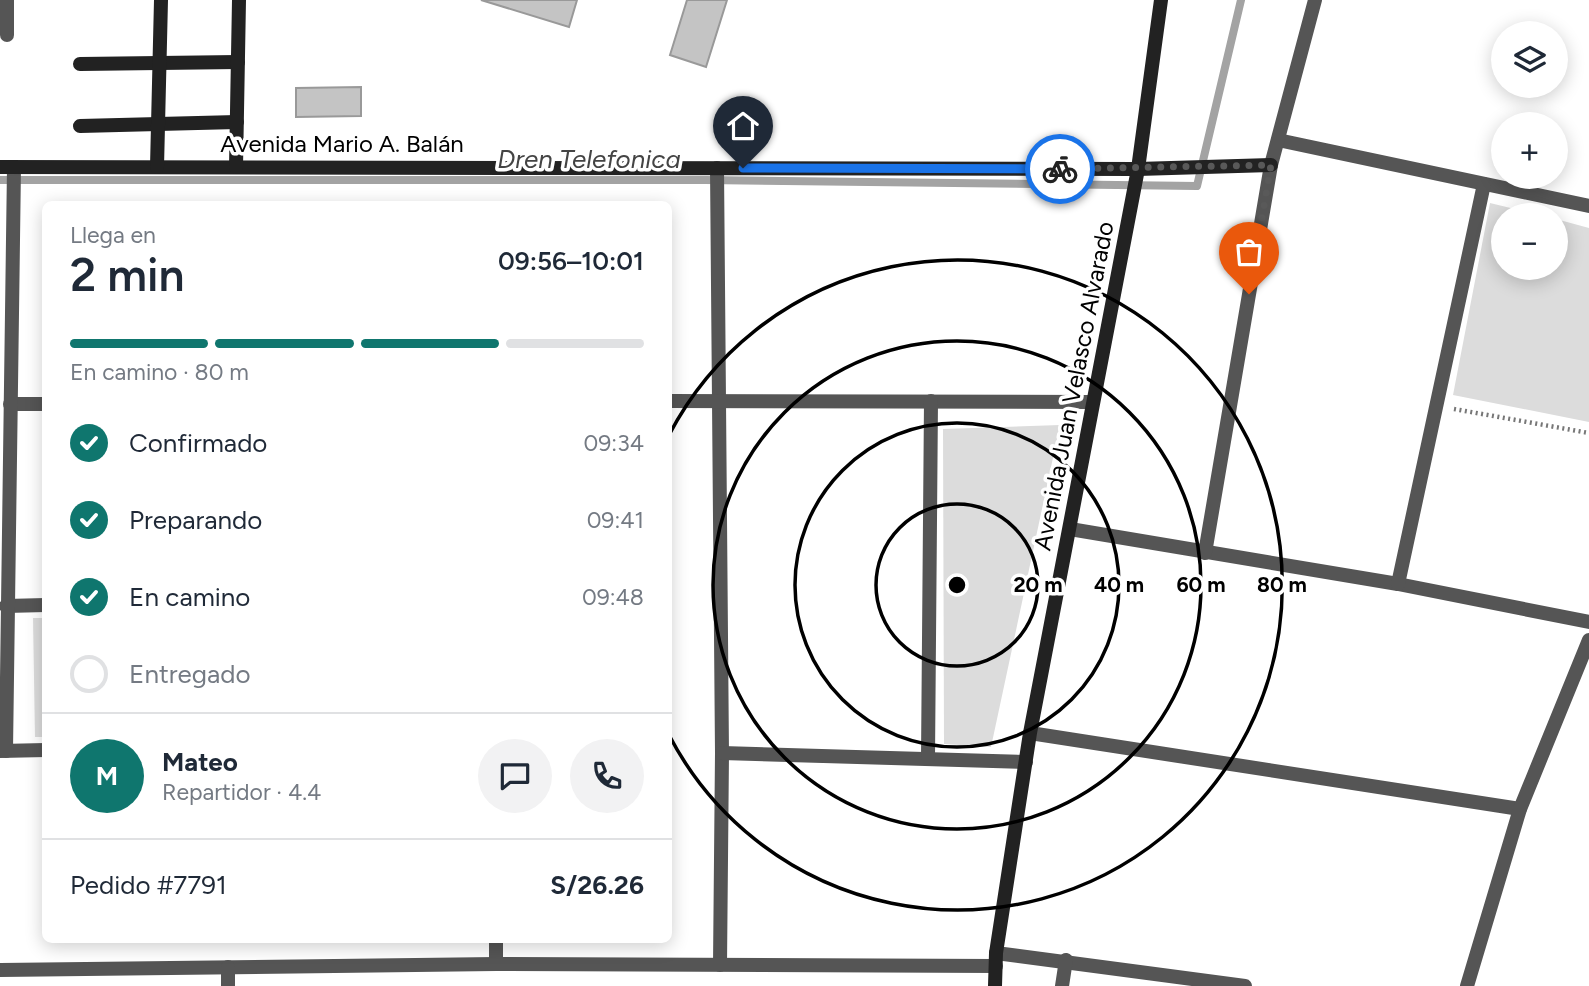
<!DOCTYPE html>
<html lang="es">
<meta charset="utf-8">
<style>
:root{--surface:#fff;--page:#f2f2f3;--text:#1f2937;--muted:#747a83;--line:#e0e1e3;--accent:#0f766e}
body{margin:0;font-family:Figtree,sans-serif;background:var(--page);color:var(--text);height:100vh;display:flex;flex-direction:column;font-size:26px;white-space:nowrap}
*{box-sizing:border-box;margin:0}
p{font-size:23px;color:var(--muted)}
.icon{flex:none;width:38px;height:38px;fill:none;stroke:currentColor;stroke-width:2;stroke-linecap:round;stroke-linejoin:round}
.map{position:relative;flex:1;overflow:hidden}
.details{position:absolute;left:42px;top:201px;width:630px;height:742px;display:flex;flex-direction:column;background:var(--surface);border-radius:10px;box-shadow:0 4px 18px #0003}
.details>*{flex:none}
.fabs{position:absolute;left:1491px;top:21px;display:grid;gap:14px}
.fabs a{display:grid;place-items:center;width:77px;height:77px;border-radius:50%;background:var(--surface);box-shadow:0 4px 18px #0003;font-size:35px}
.pin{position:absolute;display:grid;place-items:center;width:60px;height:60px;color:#fff;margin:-72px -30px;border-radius:50% 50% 50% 0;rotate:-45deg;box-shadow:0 0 7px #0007}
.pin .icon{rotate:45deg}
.courier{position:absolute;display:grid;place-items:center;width:70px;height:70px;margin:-35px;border:5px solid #1a73e8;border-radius:50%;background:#fff;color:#222;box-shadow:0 2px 9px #0007}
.summary em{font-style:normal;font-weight:600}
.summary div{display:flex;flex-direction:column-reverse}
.summary{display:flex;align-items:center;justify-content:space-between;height:119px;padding:0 28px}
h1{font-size:46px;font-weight:600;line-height:52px}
.bar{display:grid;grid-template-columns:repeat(4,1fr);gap:10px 7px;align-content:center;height:84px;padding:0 28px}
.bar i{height:9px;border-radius:5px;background:var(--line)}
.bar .on{background:var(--accent)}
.bar p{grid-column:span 4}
.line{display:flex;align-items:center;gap:18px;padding:0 28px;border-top:2px solid var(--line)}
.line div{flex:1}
.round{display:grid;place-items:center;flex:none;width:74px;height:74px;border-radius:37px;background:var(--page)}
ol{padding:0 28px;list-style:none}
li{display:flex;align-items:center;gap:21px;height:77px}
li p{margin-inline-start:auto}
li .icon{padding:7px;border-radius:50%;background:var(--accent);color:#fff;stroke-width:4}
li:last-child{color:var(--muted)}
li i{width:38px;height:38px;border:4px solid var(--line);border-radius:50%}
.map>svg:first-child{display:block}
</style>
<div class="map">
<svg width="1589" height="986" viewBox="0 0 1589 986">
<rect width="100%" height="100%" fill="#fff"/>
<!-- green -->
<g fill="#dcdcdc">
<path d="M 1490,203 L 1539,215 L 1503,215 L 1503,268 L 1556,268 L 1556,219 L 1589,228 L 1589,422 L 1453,395 Z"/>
<path d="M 1060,425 L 991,747 L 944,744 L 943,429 Z"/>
<path d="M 33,618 L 45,618 L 45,737 L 35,737 Z"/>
</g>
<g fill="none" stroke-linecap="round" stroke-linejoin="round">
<!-- stream -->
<path stroke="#a3a3a3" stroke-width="8" d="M 0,180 L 705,180 L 1197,186 L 1241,0"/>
</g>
<!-- building -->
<g fill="#c4c4c4" stroke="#999" stroke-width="2">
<path d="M 481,0 L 577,0 L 569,27 Z"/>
<path d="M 687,0 L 727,0 L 706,67 L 670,55 Z"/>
<path d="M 361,87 L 361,116 L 296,117 L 296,88 Z"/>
</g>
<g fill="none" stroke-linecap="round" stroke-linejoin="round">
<!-- path -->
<path stroke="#777" stroke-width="4.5" stroke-dasharray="2 3.5" stroke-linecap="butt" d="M 1454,409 L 1589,433"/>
<!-- street -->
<g stroke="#555" stroke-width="14">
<path d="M 7,0 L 7,35"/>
<path d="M 1278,140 L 1589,206"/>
<path d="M 717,168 L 722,753 L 720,965"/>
<path d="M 668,401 L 1092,402"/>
<path d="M 10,404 L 46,404"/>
<path d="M 1070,529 L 1398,584 L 1589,622"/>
<path d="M 1205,553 L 1271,165 L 1315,0"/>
<path d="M 1398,584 L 1484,184"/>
<path d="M 6,606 L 46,605"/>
<path d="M 1030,733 L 1520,809"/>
<path d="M 0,751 L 46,750"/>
<path d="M 6,751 L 14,167"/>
<path d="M 722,753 L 1026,762"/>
<path d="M 928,758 L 931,401"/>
<path d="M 496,940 L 496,964"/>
<path d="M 996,953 L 1245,986"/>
<path d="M 0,970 L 496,964 L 996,966"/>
<path d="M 228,986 L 228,967"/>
<path d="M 1062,986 L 1066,960"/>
<path d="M 1467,986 L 1520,809 L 1589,640"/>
</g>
<!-- secondary -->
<g stroke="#222" stroke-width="14">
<path d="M 80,64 L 238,62"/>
<path d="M 80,126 L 237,122"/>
<path d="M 0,167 L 1138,169 L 1271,165"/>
<path d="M 157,167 L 161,0"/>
<path d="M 236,167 L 239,0"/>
<path d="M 995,986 L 996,953 L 1030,733 L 1138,169 L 1161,0"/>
</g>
</g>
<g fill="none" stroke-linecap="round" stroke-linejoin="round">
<!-- done -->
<path stroke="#595959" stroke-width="7" stroke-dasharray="0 12.6" d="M 1060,169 L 1271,165 L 1249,294"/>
<!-- route -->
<path stroke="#1a73e8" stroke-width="9" d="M 743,168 L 1060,169"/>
</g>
<!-- distance rings -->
<g fill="none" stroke="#000" stroke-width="3.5">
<circle cx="957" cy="585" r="81"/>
<circle cx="957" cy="585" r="162"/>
<circle cx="957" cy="585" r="244"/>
<path d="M669 435A325 325 0 1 1 669 735"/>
</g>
<g text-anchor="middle" stroke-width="7" stroke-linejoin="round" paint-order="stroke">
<!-- street labels -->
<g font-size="24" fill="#000" stroke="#fff">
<text x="342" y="152">Avenida Mario A. Balán</text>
<text transform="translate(1074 386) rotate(-79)" y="8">Avenida Juan Velasco Alvarado</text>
</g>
<!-- water labels -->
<g font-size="26" font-style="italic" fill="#444" stroke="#fff">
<text x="589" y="168">Dren Telefonica</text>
</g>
</g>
<circle cx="957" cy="585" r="10" fill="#000" stroke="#fff" stroke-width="3.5"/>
<g font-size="21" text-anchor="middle" font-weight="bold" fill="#000" stroke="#fff" stroke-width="7" stroke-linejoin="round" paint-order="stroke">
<text x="1038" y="592">20 m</text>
<text x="1119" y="592">40 m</text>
<text x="1201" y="592">60 m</text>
<text x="1282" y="592">80 m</text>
</g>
</svg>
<div class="fabs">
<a><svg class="icon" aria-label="layers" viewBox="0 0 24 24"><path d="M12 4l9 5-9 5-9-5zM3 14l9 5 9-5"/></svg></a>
<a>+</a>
<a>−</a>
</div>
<div class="pin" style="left:1249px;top:294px;background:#ea580c"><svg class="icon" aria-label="bag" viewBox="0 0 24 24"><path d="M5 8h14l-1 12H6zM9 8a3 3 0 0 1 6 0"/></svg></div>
<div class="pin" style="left:743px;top:168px;background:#1f2937"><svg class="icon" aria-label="home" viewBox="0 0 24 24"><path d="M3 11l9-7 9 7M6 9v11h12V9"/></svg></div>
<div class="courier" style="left:1060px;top:169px"><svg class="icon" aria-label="bike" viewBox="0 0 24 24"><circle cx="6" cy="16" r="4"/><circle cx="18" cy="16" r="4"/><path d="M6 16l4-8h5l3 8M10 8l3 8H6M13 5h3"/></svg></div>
<section class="details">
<div class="summary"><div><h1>2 min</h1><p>Llega en</p></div><em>09:56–10:01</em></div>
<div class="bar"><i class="on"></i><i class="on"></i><i class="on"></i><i></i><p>En camino · 80 m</p></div>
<ol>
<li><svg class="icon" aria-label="check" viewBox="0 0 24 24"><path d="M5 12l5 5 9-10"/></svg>Confirmado<p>09:34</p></li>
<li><svg class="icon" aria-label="check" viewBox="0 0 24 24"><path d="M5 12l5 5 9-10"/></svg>Preparando<p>09:41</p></li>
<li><svg class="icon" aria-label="check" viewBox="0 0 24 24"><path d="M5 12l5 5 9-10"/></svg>En camino<p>09:48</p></li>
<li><i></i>Entregado</li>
</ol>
<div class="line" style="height:126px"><b class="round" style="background:var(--accent);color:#fff">M</b><div><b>Mateo</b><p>Repartidor · 4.4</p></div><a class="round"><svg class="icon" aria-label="chat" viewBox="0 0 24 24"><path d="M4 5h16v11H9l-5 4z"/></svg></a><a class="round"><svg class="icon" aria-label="phone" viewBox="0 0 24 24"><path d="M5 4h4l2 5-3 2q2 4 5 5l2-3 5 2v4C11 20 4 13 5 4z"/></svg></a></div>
<div class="line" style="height:91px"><div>Pedido #7791</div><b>S/26.26</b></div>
</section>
</div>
